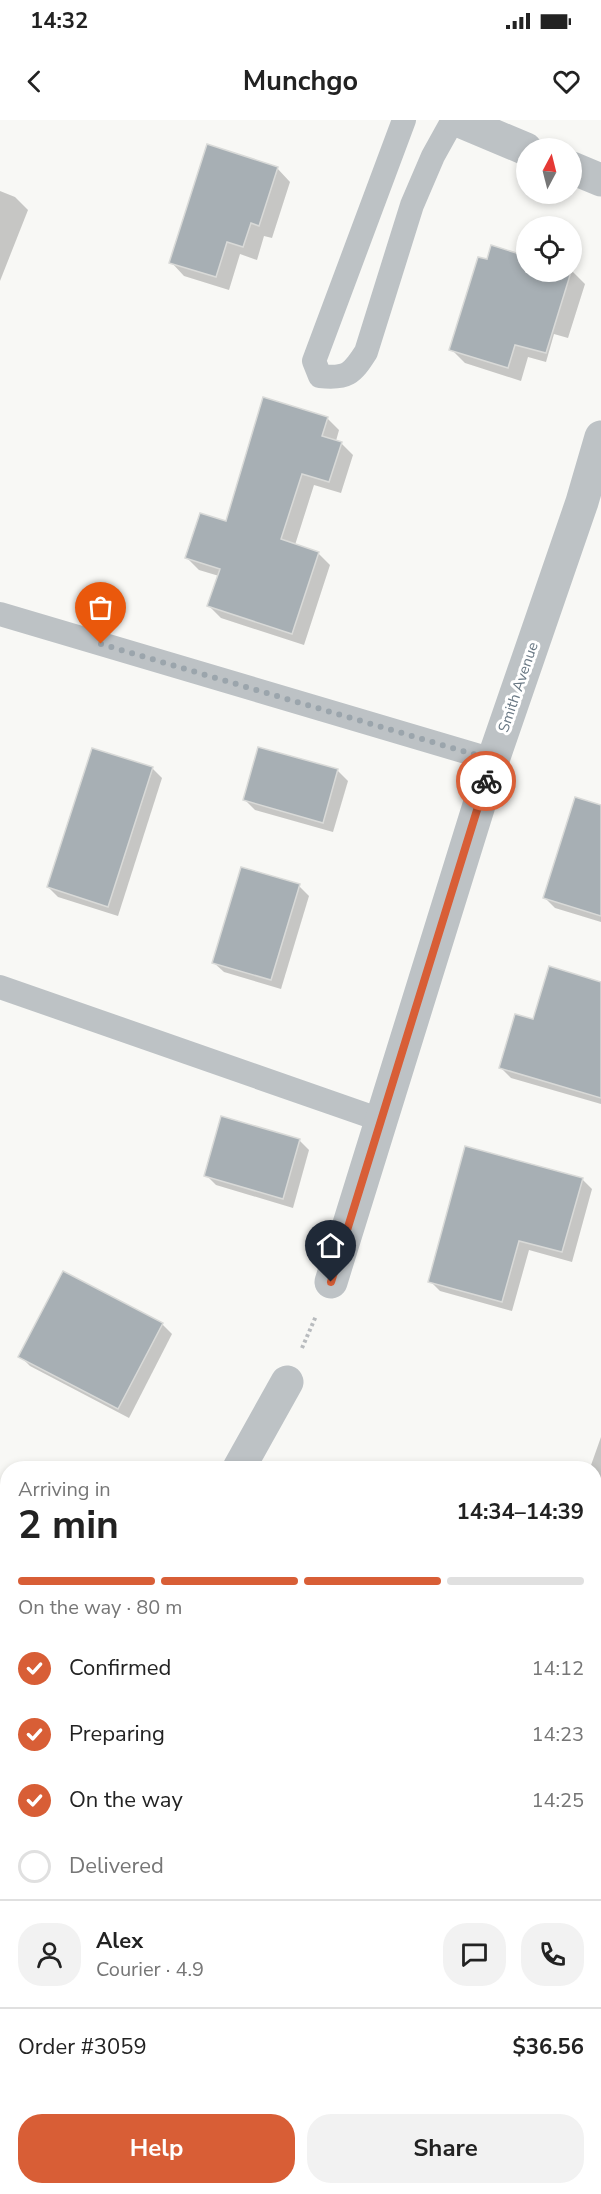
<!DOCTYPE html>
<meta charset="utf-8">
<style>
:root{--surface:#fff;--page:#f2f2f2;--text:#222;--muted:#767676;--line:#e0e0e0;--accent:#d85e36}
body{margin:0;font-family:"Nunito Sans",sans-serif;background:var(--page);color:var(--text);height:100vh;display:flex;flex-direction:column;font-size:22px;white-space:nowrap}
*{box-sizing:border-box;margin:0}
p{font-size:20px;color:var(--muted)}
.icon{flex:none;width:33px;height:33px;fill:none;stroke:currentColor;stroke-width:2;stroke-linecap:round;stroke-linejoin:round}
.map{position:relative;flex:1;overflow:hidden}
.drawer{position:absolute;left:0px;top:1341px;width:602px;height:734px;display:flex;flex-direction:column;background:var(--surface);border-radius:24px 24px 0 0;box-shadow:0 3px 9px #0003}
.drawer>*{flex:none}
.needle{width:39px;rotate:7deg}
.tools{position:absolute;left:516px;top:18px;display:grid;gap:12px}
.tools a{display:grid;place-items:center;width:66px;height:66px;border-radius:50%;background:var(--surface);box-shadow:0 3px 9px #0003;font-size:30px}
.pin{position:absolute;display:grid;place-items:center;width:51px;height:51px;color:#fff;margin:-62px -26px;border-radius:50% 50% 50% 0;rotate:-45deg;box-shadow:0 0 6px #0007}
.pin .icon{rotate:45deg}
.courier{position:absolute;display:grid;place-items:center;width:60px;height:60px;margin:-30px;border:4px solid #d85e36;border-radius:50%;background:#fff;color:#222;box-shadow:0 2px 8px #0007}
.summary em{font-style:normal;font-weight:700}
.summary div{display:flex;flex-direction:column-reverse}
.summary{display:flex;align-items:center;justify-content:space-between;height:102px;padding:0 18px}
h1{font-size:39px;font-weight:700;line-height:45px}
.bar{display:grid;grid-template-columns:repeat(4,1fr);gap:9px 6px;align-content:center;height:72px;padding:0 18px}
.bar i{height:8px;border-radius:4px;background:var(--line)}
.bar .current{background:var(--accent)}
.bar p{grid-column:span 4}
.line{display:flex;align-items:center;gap:15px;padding:0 18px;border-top:2px solid var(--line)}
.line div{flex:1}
.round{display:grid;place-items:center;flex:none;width:63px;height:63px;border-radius:24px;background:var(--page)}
ol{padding:0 18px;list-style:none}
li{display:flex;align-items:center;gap:18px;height:66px}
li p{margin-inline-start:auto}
li .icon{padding:6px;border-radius:50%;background:var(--accent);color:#fff;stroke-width:4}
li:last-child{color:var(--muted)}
li i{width:33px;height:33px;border:3px solid var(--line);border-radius:50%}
.button{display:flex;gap:12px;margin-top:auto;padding:12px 18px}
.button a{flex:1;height:69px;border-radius:24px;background:var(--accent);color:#fff;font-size:24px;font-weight:700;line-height:69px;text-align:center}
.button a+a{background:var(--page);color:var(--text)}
.status{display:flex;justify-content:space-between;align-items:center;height:42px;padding:0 30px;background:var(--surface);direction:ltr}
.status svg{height:16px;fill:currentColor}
header{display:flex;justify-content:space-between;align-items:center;height:78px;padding:0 18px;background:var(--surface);font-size:27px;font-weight:700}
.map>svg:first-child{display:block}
</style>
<div class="status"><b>14:32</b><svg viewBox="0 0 49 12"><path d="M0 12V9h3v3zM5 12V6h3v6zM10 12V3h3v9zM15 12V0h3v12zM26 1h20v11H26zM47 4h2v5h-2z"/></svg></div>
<header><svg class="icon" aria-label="back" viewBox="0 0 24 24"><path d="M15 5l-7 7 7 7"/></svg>Munchgo<svg class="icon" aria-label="heart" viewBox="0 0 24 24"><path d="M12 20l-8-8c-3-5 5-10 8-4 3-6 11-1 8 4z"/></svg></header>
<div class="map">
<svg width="601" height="2074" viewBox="0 0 601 2074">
<rect width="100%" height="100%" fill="#f8f8f5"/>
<!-- shadow -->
<g fill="#0003">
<path d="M 277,48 L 290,62 L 272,118 L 264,116 L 257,140 L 240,134 L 229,170 L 184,156 L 171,142 Z"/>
<path d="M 0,71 L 15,77 L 28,90 L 0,161 Z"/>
<path d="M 492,127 L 526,137 L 526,152 L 572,151 L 585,164 L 568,218 L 554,214 L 546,242 L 528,237 L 521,261 L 465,243 L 451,229 Z"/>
<path d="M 327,298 L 339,310 L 336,321 L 341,323 L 353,335 L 341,373 L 314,365 L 295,425 L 318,433 L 330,445 L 304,525 L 221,498 L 209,486 L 219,456 L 199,450 L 187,438 L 227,403 Z"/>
<path d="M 152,648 L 162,658 L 118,796 L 58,777 L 48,767 Z"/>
<path d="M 338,651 L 348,661 L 333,712 L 255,690 L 245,680 Z"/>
<path d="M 601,687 L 601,802 L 555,788 L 545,778 Z"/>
<path d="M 299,766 L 309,776 L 281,869 L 224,852 L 213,842 Z"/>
<path d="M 601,863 L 601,984 L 511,958 L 501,948 L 534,901 Z"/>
<path d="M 299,1020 L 309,1030 L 293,1088 L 216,1065 L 206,1055 Z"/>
<path d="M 582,1059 L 592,1069 L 572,1142 L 529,1130 L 512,1191 L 440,1171 L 430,1161 Z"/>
<path d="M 162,1204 L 172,1214 L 129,1298 L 30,1246 L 20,1236 Z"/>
<path d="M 601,1317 L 601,1435 L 594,1440 L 594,1348 L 590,1348 Z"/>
<path d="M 594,1454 L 601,1455 L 601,1590 L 594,1588 Z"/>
<path d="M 594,1900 L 601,1902 L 601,1987 L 594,1984 Z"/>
<path d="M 8,1956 L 8,2067 L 97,2067 L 93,2074 L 0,2074 L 0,1972 Z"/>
</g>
<!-- building -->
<g fill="#a7afb4" stroke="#d9dad8" stroke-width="1.5">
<path d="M 207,24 L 278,47 L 259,106 L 251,103 L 243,127 L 227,122 L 216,157 L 169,143 Z"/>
<path d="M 491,125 L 526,136 L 526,152 L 571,152 L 546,233 L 515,225 L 508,248 L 449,230 L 478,137 L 487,139 Z"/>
<path d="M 263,277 L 328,297 L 322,316 L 342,322 L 329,362 L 302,354 L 281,419 L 319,432 L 292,514 L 207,486 L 220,449 L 185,438 L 200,393 L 226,401 Z"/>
<path d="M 258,627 L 338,649 L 323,703 L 243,680 Z"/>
<path d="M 92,628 L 153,647 L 108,787 L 47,767 Z"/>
<path d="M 575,677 L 601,685 L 601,796 L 543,778 Z"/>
<path d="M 241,747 L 300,764 L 271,860 L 212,843 Z"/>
<path d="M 549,846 L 601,862 L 601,978 L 499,948 L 515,894 L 533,899 Z"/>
<path d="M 221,996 L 300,1019 L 283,1079 L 204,1056 Z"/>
<path d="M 465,1026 L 583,1058 L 562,1132 L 519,1121 L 502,1182 L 428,1162 Z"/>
<path d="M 63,1151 L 163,1203 L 118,1289 L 18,1237 Z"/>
</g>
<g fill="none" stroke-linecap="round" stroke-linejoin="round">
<!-- path -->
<path stroke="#b8bbbe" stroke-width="4" stroke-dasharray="3 3" stroke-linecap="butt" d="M 302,1228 L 316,1196"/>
<!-- service -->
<g stroke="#bdc2c5" stroke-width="24">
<path d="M 404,0 L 314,241 L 320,256 C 347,259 352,254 366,232 L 412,85 L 433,36 L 453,0"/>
<path d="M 0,494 L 493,640"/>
<path d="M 0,867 L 381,1000"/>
<path d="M 594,1438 L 601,1440"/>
</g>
<!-- minor -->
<g stroke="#bdc2c5" stroke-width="33">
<path d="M 331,1162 L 493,640 L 582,382 L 601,317"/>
<path d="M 239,1348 L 287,1262"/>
<path d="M 0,1719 L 8,1706"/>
</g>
<!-- tertiary -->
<g stroke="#bdc2c5" stroke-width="33">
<path d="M 457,0 L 526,29"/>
<path d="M 572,48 L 601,60"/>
</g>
</g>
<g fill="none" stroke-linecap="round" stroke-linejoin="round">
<!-- done -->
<path stroke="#9ba5ac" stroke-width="6" stroke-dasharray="0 10.8" d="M 101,524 L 493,640 L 486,661"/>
<!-- route -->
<path stroke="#d85e36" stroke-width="8" d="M 331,1162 L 486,661"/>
</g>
<g text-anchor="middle" stroke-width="6" stroke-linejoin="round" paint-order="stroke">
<!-- street labels -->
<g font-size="15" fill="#697884" stroke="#fff">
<text transform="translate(518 567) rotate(-71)" y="5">Smith Avenue</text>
</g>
</g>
</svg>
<div class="tools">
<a><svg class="needle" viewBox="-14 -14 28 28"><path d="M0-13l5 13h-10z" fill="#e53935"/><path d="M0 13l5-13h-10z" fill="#767676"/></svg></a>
<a><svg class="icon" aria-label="locate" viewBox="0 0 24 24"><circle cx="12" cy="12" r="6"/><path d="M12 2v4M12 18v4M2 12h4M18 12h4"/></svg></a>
</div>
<div class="pin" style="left:101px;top:524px;background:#ea580c"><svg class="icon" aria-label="bag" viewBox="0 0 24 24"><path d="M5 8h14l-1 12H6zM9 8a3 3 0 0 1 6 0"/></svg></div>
<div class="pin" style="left:331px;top:1162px;background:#1f2937"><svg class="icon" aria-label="home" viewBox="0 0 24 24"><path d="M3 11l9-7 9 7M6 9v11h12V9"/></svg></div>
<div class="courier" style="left:486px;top:661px"><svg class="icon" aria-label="bike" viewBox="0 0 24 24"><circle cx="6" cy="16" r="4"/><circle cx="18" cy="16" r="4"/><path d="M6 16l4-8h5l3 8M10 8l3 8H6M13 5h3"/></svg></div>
<section class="drawer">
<div class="summary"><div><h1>2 min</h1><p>Arriving in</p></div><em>14:34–14:39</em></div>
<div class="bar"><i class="current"></i><i class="current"></i><i class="current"></i><i></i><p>On the way · 80 m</p></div>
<ol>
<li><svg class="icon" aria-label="check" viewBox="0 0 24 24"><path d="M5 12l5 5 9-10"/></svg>Confirmed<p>14:12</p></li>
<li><svg class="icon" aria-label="check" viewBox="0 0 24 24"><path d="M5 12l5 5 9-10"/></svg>Preparing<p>14:23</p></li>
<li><svg class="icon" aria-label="check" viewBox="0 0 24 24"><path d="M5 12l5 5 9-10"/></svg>On the way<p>14:25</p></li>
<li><i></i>Delivered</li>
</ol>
<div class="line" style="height:108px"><a class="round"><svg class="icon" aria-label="person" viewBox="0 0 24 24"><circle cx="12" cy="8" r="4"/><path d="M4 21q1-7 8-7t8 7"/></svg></a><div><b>Alex</b><p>Courier · 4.9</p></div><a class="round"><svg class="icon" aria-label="chat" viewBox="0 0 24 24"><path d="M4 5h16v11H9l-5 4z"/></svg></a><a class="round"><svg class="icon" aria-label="phone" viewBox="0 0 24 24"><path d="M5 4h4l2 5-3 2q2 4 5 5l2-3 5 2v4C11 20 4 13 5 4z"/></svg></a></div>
<div class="line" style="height:78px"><div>Order #3059</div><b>$36.56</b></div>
<div class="button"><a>Help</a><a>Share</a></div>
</section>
</div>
